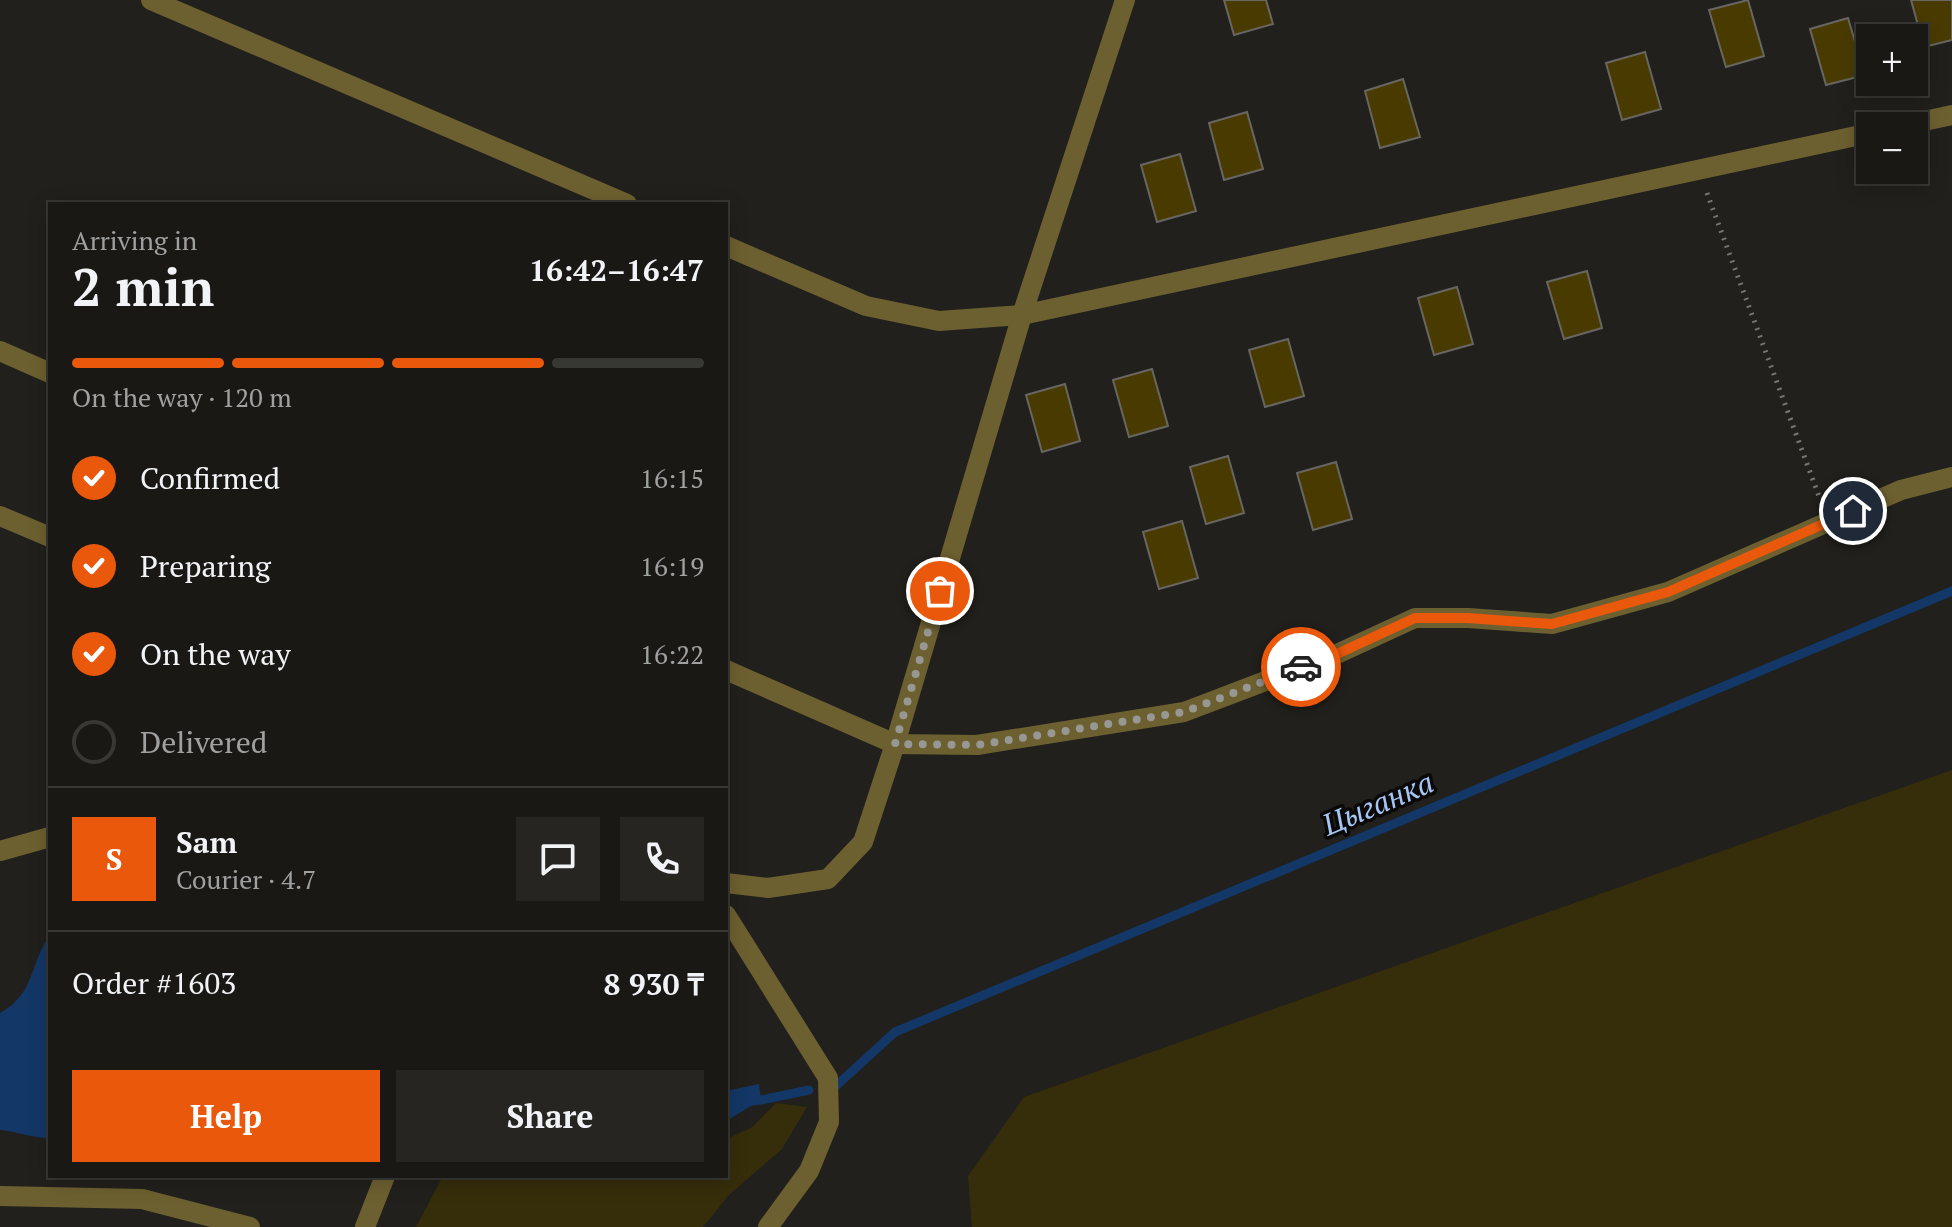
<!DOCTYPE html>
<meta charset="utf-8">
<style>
:root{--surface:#191815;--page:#262522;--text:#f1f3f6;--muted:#9fa0a0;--line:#373734;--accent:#ea580c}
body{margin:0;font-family:"PT Serif",serif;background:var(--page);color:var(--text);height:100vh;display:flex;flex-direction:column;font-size:30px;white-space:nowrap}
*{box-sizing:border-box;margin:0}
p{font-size:26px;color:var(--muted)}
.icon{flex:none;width:44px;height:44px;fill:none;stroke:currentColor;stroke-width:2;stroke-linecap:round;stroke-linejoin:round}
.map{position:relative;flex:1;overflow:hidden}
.drawer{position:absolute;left:48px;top:202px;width:680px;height:976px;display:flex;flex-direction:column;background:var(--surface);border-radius:0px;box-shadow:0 4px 20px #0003,0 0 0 2px var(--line)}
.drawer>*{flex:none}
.controls{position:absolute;left:1856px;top:24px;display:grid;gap:16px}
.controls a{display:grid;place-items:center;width:72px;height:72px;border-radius:0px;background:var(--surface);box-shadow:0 4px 20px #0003,0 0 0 2px var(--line);font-size:40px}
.pin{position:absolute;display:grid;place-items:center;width:68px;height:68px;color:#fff;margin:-34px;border:4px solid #fff;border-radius:50%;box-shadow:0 2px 8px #0007}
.courier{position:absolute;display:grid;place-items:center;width:80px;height:80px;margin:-40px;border:6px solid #ea580c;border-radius:50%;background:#fff;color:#222;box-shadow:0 2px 10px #0007}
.headline em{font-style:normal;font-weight:700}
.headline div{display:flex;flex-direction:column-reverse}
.headline{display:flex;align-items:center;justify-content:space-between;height:136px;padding:0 24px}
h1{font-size:52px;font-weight:700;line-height:60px}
.bar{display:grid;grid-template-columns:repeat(4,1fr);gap:12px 8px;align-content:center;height:96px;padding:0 24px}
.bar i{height:10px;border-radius:6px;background:var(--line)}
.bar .on{background:var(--accent)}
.bar p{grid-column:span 4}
.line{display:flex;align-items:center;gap:20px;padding:0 24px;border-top:2px solid var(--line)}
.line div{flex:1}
.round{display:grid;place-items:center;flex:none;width:84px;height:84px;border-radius:0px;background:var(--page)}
ol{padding:0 24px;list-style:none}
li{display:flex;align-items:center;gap:24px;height:88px}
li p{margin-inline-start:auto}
li .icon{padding:8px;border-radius:50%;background:var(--accent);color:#fff;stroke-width:4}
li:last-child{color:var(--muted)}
li i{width:44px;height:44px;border:4px solid var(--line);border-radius:50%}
.action{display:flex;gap:16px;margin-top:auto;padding:16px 24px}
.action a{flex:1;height:92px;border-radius:0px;background:var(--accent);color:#fff;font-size:32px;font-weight:700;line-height:92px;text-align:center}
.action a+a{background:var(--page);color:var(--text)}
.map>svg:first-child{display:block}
</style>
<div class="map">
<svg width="1952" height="1227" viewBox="0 0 1952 1227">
<rect width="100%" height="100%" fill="#21201c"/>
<!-- green -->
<g fill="#362d0b">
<path d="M 1952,770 L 1952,1227 L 972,1227 L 968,1176 L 1024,1097 Z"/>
<path d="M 776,1103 L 807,1107 L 782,1149 L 729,1195 L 703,1227 L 416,1227 L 443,1176 L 726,1176 L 726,1139 L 751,1128 Z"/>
</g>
<!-- water -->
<g fill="#133766">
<path d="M 50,935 L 50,1138 C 36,1139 16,1131 0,1130 L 0,1013 C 35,994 29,965 50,935 Z"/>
<path d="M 759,1084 L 761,1100 L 726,1121 L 726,1091 Z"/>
</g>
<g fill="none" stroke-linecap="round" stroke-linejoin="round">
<!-- stream -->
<g stroke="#133766" stroke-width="9">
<path d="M 837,1085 L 895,1032 L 1952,591"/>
<path d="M 726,1104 L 761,1100 L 809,1090"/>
</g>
</g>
<!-- building -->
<g fill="#493b00" stroke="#676662" stroke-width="2">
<path d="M 1224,0 L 1266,0 L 1273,24 L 1234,35 Z"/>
<path d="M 1748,0 L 1764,56 L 1726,67 L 1709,10 Z"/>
<path d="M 1911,0 L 1952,0 L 1952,40 L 1924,47 Z"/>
<path d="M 1848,18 L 1865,75 L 1826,85 L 1810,29 Z"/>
<path d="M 1645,52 L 1661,109 L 1622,120 L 1606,63 Z"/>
<path d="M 1403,79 L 1420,137 L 1380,148 L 1365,91 Z"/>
<path d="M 1247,112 L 1263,169 L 1224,180 L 1209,123 Z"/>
<path d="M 1180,154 L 1196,211 L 1157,222 L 1141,165 Z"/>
<path d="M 1587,271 L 1602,328 L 1564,339 L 1547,282 Z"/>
<path d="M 1457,287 L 1473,344 L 1434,355 L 1418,298 Z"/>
<path d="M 1288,339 L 1304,396 L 1265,407 L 1249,350 Z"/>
<path d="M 1152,369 L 1168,426 L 1129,437 L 1113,380 Z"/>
<path d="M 1065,384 L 1080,441 L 1042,452 L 1026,395 Z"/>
<path d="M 1228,456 L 1244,513 L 1206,524 L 1190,467 Z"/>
<path d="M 1336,462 L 1352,519 L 1313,530 L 1297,473 Z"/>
<path d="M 1182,521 L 1198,578 L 1159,589 L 1143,532 Z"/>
</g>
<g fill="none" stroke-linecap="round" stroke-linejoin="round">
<!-- path -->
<path stroke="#767572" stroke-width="5" stroke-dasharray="2 6" stroke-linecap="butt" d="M 1707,193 L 1820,499"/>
<!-- minor -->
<g stroke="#6d6030" stroke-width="20">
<path d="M 151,0 L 627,204"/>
<path d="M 1901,126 L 1952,115"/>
<path d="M 726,246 L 866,306 L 939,321 L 1022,315 L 1870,133"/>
<path d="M 0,351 L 50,373"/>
<path d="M 0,516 L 50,537"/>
<path d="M 726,670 L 895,744 L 977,745 L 1184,712 L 1339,653 L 1415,618 L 1468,618 L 1552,624 L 1668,592 L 1901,490 L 1952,477"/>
<path d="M 0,851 L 50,837"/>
<path d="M 726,883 L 768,888 L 828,879 L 863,842 L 895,744 L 1022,315 L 1125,0"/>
<path d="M 726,915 L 828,1078 L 829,1122 L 809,1171 L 768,1227"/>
<path d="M 0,1196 L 142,1199 L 250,1227"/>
<path d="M 365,1227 L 385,1176"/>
</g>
</g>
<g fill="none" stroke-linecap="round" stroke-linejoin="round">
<!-- done -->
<path stroke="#979794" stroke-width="8" stroke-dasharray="0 14.4" d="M 940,591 L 895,744 L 977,745 L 1184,712 L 1301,667"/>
<!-- route -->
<path stroke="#ea580c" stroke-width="10" d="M 1301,667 L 1339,653 L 1415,618 L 1468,618 L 1552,624 L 1668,592 L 1853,511"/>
</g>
<g text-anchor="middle" stroke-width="7" stroke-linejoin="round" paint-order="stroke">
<!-- water labels -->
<g font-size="30" font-style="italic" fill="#a5c6f4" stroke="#0a0908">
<text transform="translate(1378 804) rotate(-23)" y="10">Цыганка</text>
</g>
</g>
</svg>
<div class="controls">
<a>+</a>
<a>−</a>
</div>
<div class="pin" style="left:940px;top:591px;background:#ea580c"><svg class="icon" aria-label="bag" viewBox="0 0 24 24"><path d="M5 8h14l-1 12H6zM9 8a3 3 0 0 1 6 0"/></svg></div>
<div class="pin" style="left:1853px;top:511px;background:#1f2937"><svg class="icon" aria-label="home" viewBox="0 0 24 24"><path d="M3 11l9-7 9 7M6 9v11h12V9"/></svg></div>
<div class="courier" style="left:1301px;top:667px"><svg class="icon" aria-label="car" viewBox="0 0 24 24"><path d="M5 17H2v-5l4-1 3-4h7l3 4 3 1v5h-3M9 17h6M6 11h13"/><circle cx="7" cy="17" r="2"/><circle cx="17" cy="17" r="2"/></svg></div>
<section class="drawer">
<div class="headline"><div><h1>2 min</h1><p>Arriving in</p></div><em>16:42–16:47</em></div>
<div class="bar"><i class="on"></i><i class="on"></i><i class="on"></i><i></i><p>On the way · 120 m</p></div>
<ol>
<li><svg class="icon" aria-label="check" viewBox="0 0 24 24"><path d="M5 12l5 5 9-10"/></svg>Confirmed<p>16:15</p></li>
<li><svg class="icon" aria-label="check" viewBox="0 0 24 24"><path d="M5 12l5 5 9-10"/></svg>Preparing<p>16:19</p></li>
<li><svg class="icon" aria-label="check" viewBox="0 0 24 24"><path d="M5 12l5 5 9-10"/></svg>On the way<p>16:22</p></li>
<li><i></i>Delivered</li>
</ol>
<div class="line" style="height:144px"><b class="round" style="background:var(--accent);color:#fff">S</b><div><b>Sam</b><p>Courier · 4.7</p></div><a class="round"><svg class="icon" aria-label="chat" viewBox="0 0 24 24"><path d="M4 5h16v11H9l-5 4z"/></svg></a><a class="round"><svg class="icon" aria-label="phone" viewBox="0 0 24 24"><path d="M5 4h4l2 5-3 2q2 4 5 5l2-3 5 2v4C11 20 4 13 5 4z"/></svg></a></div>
<div class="line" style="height:104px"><div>Order #1603</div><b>8 930 ₸</b></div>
<div class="action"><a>Help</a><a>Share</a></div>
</section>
</div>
